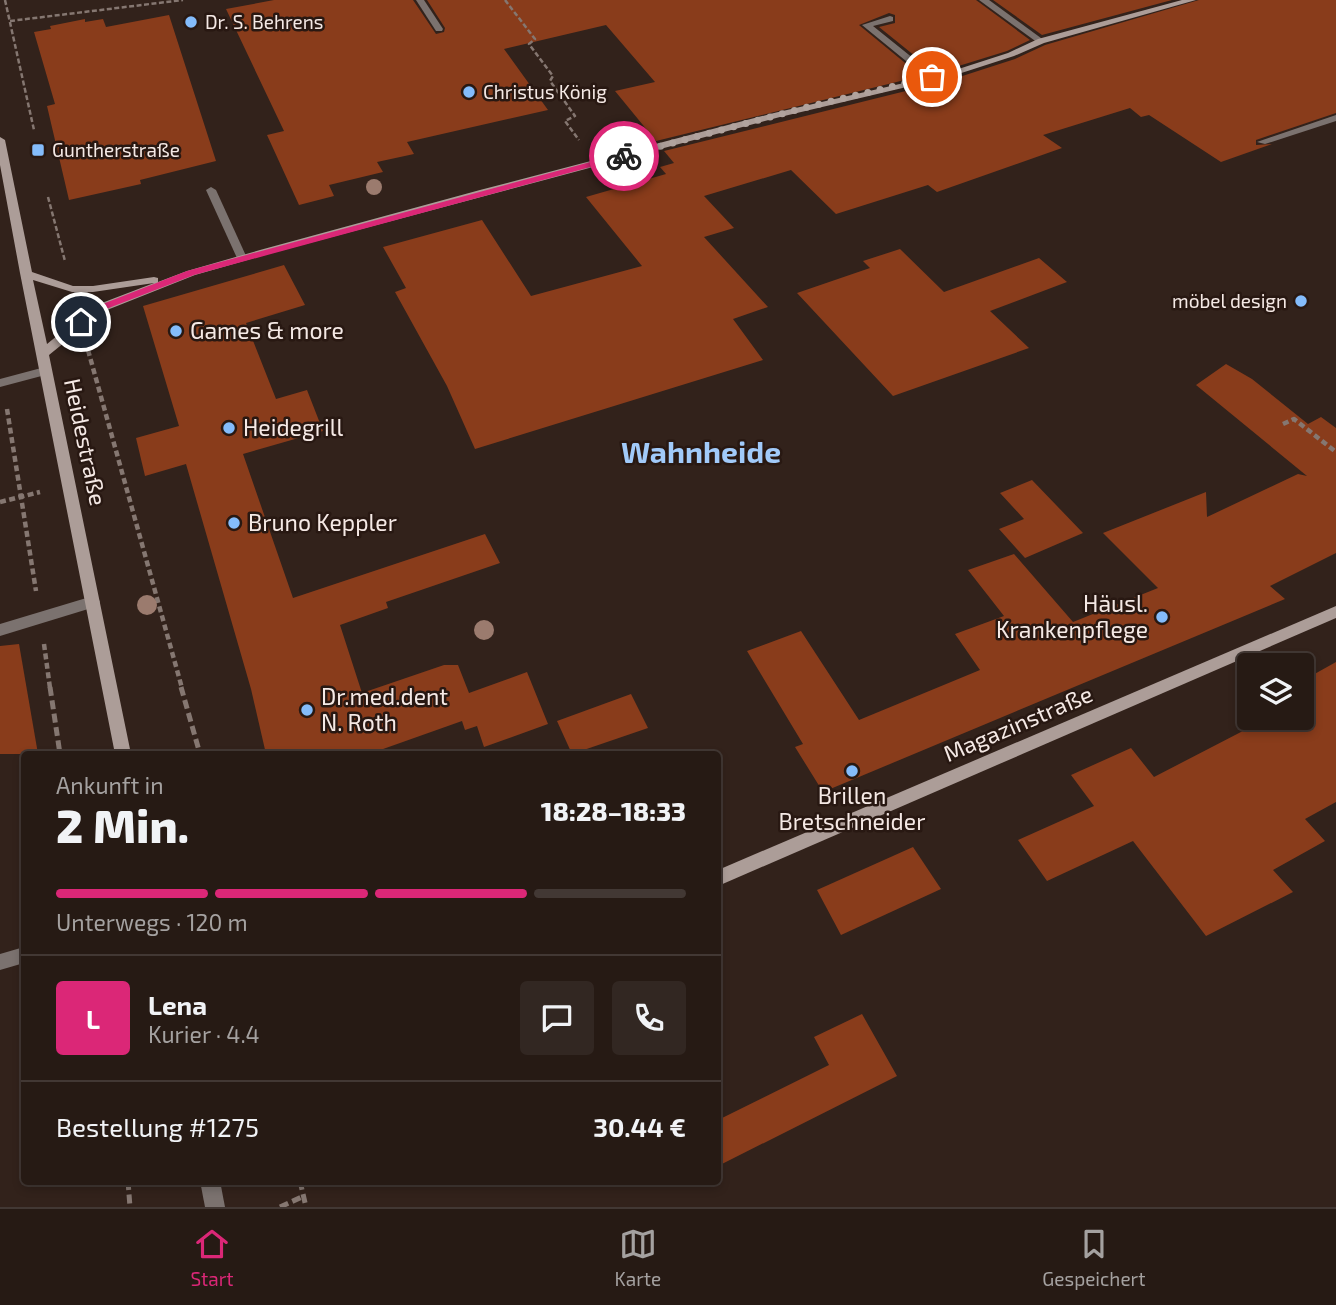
<!DOCTYPE html>
<html lang="de">
<meta charset="utf-8">
<style>
:root{--surface:#261a14;--page:#322722;--text:#f1f3f6;--muted:#a4a1a0;--line:#423834;--accent:#db2777}
body{margin:0;font-family:"Exo 2",sans-serif;background:var(--page);color:var(--text);height:100vh;display:flex;flex-direction:column;font-size:26px;white-space:nowrap}
*{box-sizing:border-box;margin:0}
p{font-size:23px;color:var(--muted)}
.icon{flex:none;width:38px;height:38px;fill:none;stroke:currentColor;stroke-width:2;stroke-linecap:round;stroke-linejoin:round}
.map{position:relative;flex:1;overflow:hidden}
.side{position:absolute;left:21px;top:751px;width:700px;height:434px;display:flex;flex-direction:column;background:var(--surface);border-radius:7px;box-shadow:0 4px 10px #0003,0 0 0 2px var(--line)}
.side>*{flex:none}
.buttons{position:absolute;left:1237px;top:653px;display:grid;gap:14px}
.buttons a{display:grid;place-items:center;width:77px;height:77px;border-radius:7px;background:var(--surface);box-shadow:0 4px 10px #0003,0 0 0 2px var(--line);font-size:35px}
.pin{position:absolute;display:grid;place-items:center;width:60px;height:60px;color:#fff;margin:-30px;border:4px solid #fff;border-radius:50%;box-shadow:0 2px 7px #0007}
.courier{position:absolute;display:grid;place-items:center;width:70px;height:70px;margin:-35px;border:5px solid #db2777;border-radius:50%;background:#fff;color:#222;box-shadow:0 2px 9px #0007}
.overview em{font-style:normal;font-weight:800}
.overview div{display:flex;flex-direction:column-reverse}
.overview{display:flex;align-items:center;justify-content:space-between;height:119px;padding:0 35px}
h1{font-size:46px;font-weight:800;line-height:52px}
.bar{display:grid;grid-template-columns:repeat(4,1fr);gap:10px 7px;align-content:center;height:84px;padding:0 35px}
.bar i{height:9px;border-radius:5px;background:var(--line)}
.bar .current{background:var(--accent)}
.bar p{grid-column:span 4}
.line{display:flex;align-items:center;gap:18px;padding:0 35px;border-top:2px solid var(--line)}
.line div{flex:1}
.round{display:grid;place-items:center;flex:none;width:74px;height:74px;border-radius:7px;background:var(--page)}
.tab-bar{display:flex;justify-content:space-around;align-items:center;height:98px;border-top:2px solid var(--line);background:var(--surface);font-size:19px;color:var(--muted)}
.tab-bar a{display:grid;justify-items:center;gap:4px}
.tab-bar .current{color:var(--accent)}
.map>svg:first-child{display:block}
</style>
<div class="map">
<svg width="1336" height="1207" viewBox="0 0 1336 1207">
<rect width="100%" height="100%" fill="#32221b"/>
<!-- building -->
<g fill="#893c1b">
<path d="M 274,0 L 413,0 L 436,34 L 444,32 L 445,28 L 427,0 L 976,0 L 1030,40 L 1007,51 L 936,73 L 879,27 L 895,23 L 895,15 L 889,13 L 859,25 L 921,76 L 656,141 L 615,91 L 655,82 L 606,25 L 504,49 L 548,110 L 407,142 L 414,154 L 377,162 L 383,172 L 329,185 L 334,196 L 299,205 L 267,135 L 284,131 L 226,9 Z"/>
<path d="M 993,0 L 1172,0 L 1042,35 Z"/>
<path d="M 1199,0 L 1336,0 L 1336,113 L 1256,140 L 1256,145 L 1272,144 L 1221,162 L 1149,115 L 1141,117 L 1130,108 L 1043,135 L 1062,148 L 937,192 L 928,185 L 836,214 L 791,170 L 704,196 L 734,228 L 704,237 L 768,307 L 733,319 L 763,360 L 475,449 L 447,386 L 395,292 L 406,288 L 383,247 L 482,220 L 531,296 L 642,266 L 586,197 L 666,174 L 660,167 L 674,163 L 664,151 L 950,80 L 1015,59 L 1045,45 Z"/>
<path d="M 169,15 L 216,161 L 140,180 L 141,184 L 69,200 L 47,106 L 55,104 L 34,32 L 51,29 L 50,26 L 85,19 L 85,22 L 103,19 L 106,27 Z"/>
<path d="M 900,249 L 944,292 L 1039,258 L 1067,282 L 990,311 L 1029,348 L 893,396 L 797,293 L 870,268 L 863,261 Z"/>
<path d="M 284,265 L 305,305 L 246,323 L 276,399 L 307,390 L 323,431 L 243,454 L 293,598 L 485,534 L 500,563 L 386,602 L 388,608 L 340,625 L 362,693 L 444,665 L 458,665 L 469,693 L 527,672 L 548,724 L 484,747 L 477,726 L 465,730 L 462,721 L 369,754 L 266,754 L 251,689 L 186,464 L 145,476 L 136,438 L 179,426 L 143,306 Z"/>
<path d="M 1226,364 L 1252,379 L 1308,424 L 1321,417 L 1336,428 L 1336,553 L 1270,586 L 1285,599 L 823,792 L 795,747 L 803,744 L 747,651 L 801,631 L 859,720 L 980,670 L 955,634 L 1004,616 L 968,570 L 1014,554 L 1073,622 L 1158,588 L 1103,533 L 1206,492 L 1207,517 L 1298,474 L 1307,476 L 1196,385 Z"/>
<path d="M 1032,480 L 1083,533 L 1025,558 L 999,529 L 1024,519 L 1000,493 Z"/>
<path d="M 19,644 L 38,754 L 0,754 L 0,646 Z"/>
<path d="M 1336,662 L 1336,802 L 1305,819 L 1325,841 L 1273,870 L 1293,892 L 1206,936 L 1133,841 L 1047,881 L 1018,840 L 1094,806 L 1071,775 L 1131,748 L 1154,777 L 1268,718 L 1302,718 L 1302,681 Z"/>
<path d="M 631,694 L 648,728 L 572,754 L 557,721 Z"/>
<path d="M 913,847 L 941,889 L 841,935 L 817,890 Z"/>
<path d="M 862,1014 L 897,1076 L 718,1166 L 718,1120 L 829,1065 L 814,1037 Z"/>
</g>
<g fill="none" stroke-linecap="round" stroke-linejoin="round">
<!-- path-far2 -->
<g stroke="#857771" stroke-width="2.5" stroke-dasharray="5 2.5" stroke-linecap="butt">
<path d="M 5,0 L 34,130"/>
<path d="M 505,0 L 535,39 L 529,44 L 553,76 L 550,81 L 575,116 L 565,121 L 579,140"/>
<path d="M 10,21 L 183,0"/>
<path d="M 48,197 L 65,261"/>
</g>
<!-- path-far1 -->
<g stroke="#857771" stroke-width="4.5" stroke-dasharray="6 3.5" stroke-linecap="butt">
<path d="M 88,350 L 182,688"/>
<path d="M 7,409 L 36,591"/>
<path d="M 1283,424 L 1294,419 L 1336,452"/>
<path d="M 0,502 L 40,492"/>
<path d="M 44,644 L 50,688"/>
</g>
<!-- path -->
<g stroke="#857771" stroke-width="5" stroke-dasharray="9 4.5" stroke-linecap="butt">
<path d="M 50,687 L 60,754"/>
<path d="M 181,687 L 200,754"/>
<path d="M 128,1181 L 130,1207"/>
<path d="M 300,1181 L 306,1207"/>
<path d="M 280,1207 L 304,1196"/>
</g>
<!-- service -->
<g fill="#7b726f" fill-rule="evenodd">
<path d="M 416,0 L 424,0 L 443,29 L 442,31 L 436,31 Z"/>
<path d="M 979,0 L 989,0 L 1045,41 L 1038,43 Z"/>
<path d="M 890,16 L 893,17 L 893,21 L 873,26 L 934,75 L 934,79 L 928,79 L 862,25 Z"/>
<path d="M 211,187 L 216,190 L 247,258 L 246,260 L 238,260 L 237,258 L 206,190 Z"/>
<path d="M 45,367 L 51,371 L 49,374 L 0,387 L 0,379 Z"/>
<path d="M 93,596 L 98,598 L 100,602 L 98,606 L 0,636 L 0,624 Z"/>
<path d="M 24,947 L 24,963 L 0,970 L 0,954 Z"/>
</g>
<!-- minor -->
<path fill="#7b726f" fill-rule="evenodd" d="M 1336,115 L 1336,121 L 1265,144 L 1257,142 Z"/>
<!-- tertiary -->
<path fill="#7b726f" fill-rule="evenodd" d="M 200,1181 L 220,1181 L 225,1207 L 205,1207 Z"/>
<!-- secondary -->
<g fill="#ac9d98" fill-rule="evenodd">
<path d="M 1182,0 L 1196,0 L 1044,43 L 1014,56 L 949,77 L 780,117 L 268,254 L 195,275 L 102,312 L 49,355 L 131,754 L 115,754 L 20,273 L 0,165 L 0,137 L 5,140 L 32,272 L 73,286 L 93,286 L 154,277 L 158,278 L 158,282 L 187,271 L 260,250 L 480,190 L 774,113 L 943,74 L 1008,53 L 1038,39 ZM 33,280 L 72,292 L 93,292 L 154,283 L 94,306 L 47,344 Z"/>
<path d="M 1336,606 L 1336,618 L 718,886 L 718,870 Z"/>
</g>
</g>
<!-- trees -->
<g fill="#9b7b6e">
<circle cx="374" cy="187" r="8"/>
<circle cx="147" cy="605" r="10"/>
<circle cx="484" cy="630" r="10"/>
</g>
<!-- route -->
<path fill="#db2777" d="M 624,153 L 627,157 L 194,275 L 101,311 L 84,324 L 76,322 L 95,307 L 187,271 Z"/>
<g fill="none" stroke-linecap="round" stroke-linejoin="round">
<!-- done -->
<path stroke="#b1a39e" stroke-width="7" stroke-dasharray="0 12.6" d="M 624,156 L 811,106 L 932,77"/>
</g>
<!-- markers -->
<g fill="#84bcfb" stroke="#281812" stroke-width="2.5">
<circle cx="191" cy="22" r="7"/>
<circle cx="469" cy="92" r="7"/>
<rect x="31" y="143" width="14" height="14" rx="3.5"/>
<circle cx="1301" cy="301" r="7"/>
<circle cx="176" cy="331" r="7"/>
<circle cx="229" cy="428" r="7"/>
<circle cx="234" cy="523" r="7"/>
<circle cx="1162" cy="617" r="7"/>
<circle cx="307" cy="710" r="7"/>
<circle cx="852" cy="771" r="7"/>
</g>
<g text-anchor="middle" stroke-width="5" stroke-linejoin="round" paint-order="stroke">
<!-- far-poi labels -->
<g font-size="19" fill="#f5e9e5" stroke="#281812" text-anchor="start">
<text x="205" y="29">Dr. S. Behrens</text>
<text x="483" y="99">Christus König</text>
<text x="52" y="157">Guntherstraße</text>
<text x="1287" y="308" text-anchor="end">möbel design</text>
</g>
<!-- poi labels -->
<g font-size="23" fill="#f5e9e5" stroke="#281812" text-anchor="start">
<text x="190" y="339">Games &amp; more</text>
<text x="243" y="436">Heidegrill</text>
<text x="248" y="531">Bruno Keppler</text>
<text x="1148" y="612" text-anchor="end">Häusl.<tspan x="1148" dy="26">Krankenpflege</tspan></text>
<text x="321" y="705">Dr.med.dent<tspan x="321" dy="26">N. Roth</tspan></text>
<text x="852" y="804" text-anchor="middle">Brillen<tspan x="852" dy="26">Bretschneider</tspan></text>
</g>
<!-- street labels -->
<g font-size="23" fill="#f5e9e5" stroke="#281812">
<text transform="translate(85 442) rotate(78)" y="8">Heidestraße</text>
<text transform="translate(1018 724) rotate(-23)" y="8">Magazinstraße</text>
</g>
<!-- district labels -->
<g font-size="30" font-weight="bold" fill="#a1caf9" stroke="#281812">
<text x="701" y="463">Wahnheide</text>
</g>
</g>
</svg>
<div class="buttons">
<a><svg class="icon" aria-label="layers" viewBox="0 0 24 24"><path d="M12 4l9 5-9 5-9-5zM3 14l9 5 9-5"/></svg></a>
</div>
<div class="pin" style="left:932px;top:77px;background:#ea580c"><svg class="icon" aria-label="bag" viewBox="0 0 24 24"><path d="M5 8h14l-1 12H6zM9 8a3 3 0 0 1 6 0"/></svg></div>
<div class="pin" style="left:81px;top:322px;background:#1f2937"><svg class="icon" aria-label="home" viewBox="0 0 24 24"><path d="M3 11l9-7 9 7M6 9v11h12V9"/></svg></div>
<div class="courier" style="left:624px;top:156px"><svg class="icon" aria-label="bike" viewBox="0 0 24 24"><circle cx="6" cy="16" r="4"/><circle cx="18" cy="16" r="4"/><path d="M6 16l4-8h5l3 8M10 8l3 8H6M13 5h3"/></svg></div>
<section class="side">
<div class="overview"><div><h1>2 Min.</h1><p>Ankunft in</p></div><em>18:28–18:33</em></div>
<div class="bar"><i class="current"></i><i class="current"></i><i class="current"></i><i></i><p>Unterwegs · 120 m</p></div>
<div class="line" style="height:126px"><b class="round" style="background:var(--accent);color:#fff">L</b><div><b>Lena</b><p>Kurier · 4.4</p></div><a class="round"><svg class="icon" aria-label="chat" viewBox="0 0 24 24"><path d="M4 5h16v11H9l-5 4z"/></svg></a><a class="round"><svg class="icon" aria-label="phone" viewBox="0 0 24 24"><path d="M5 4h4l2 5-3 2q2 4 5 5l2-3 5 2v4C11 20 4 13 5 4z"/></svg></a></div>
<div class="line" style="height:91px"><div>Bestellung #1275</div><b>30.44 €</b></div>
</section>
</div>
<nav class="tab-bar">
<a class="current"><svg class="icon" aria-label="home" viewBox="0 0 24 24"><path d="M3 11l9-7 9 7M6 9v11h12V9"/></svg>Start</a>
<a><svg class="icon" aria-label="map" viewBox="0 0 24 24"><path d="M3 6l6-2 6 2 6-2v14l-6 2-6-2-6 2zM9 4v14M15 6v14"/></svg>Karte</a>
<a><svg class="icon" aria-label="saved" viewBox="0 0 24 24"><path d="M7 4h10v16l-5-4-5 4z"/></svg>Gespeichert</a>
</nav>
